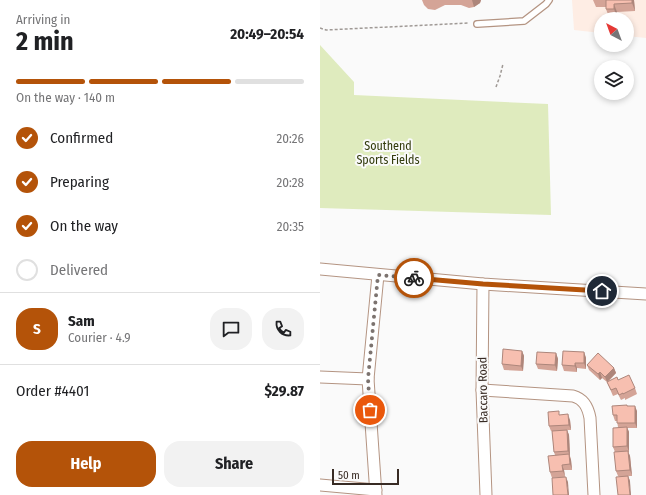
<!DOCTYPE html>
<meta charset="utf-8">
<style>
:root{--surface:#fff;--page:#f2f2f2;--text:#202124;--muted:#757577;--line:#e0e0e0;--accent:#b45309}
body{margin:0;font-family:"Fira Sans Condensed",sans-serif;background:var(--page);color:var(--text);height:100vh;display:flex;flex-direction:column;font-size:15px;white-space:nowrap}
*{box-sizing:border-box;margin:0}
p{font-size:13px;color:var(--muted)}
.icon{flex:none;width:22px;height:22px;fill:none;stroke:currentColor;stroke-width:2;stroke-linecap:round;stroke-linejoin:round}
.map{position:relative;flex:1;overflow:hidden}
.side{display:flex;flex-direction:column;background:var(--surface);width:320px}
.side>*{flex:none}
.needle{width:26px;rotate:319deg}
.buttons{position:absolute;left:274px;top:12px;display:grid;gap:8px}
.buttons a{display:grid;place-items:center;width:40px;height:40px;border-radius:50%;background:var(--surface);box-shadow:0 2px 6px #0003;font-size:20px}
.scale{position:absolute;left:12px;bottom:10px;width:67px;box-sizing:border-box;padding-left:4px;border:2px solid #382b24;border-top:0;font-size:11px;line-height:14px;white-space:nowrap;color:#382b24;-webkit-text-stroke:3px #fafafa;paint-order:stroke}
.pin{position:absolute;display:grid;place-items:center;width:34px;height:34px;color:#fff;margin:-17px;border:2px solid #fff;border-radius:50%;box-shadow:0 1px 4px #0007}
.courier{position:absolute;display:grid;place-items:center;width:40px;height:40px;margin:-20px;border:3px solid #b45309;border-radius:50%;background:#fff;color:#222;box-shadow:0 1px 5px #0007}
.head em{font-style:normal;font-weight:700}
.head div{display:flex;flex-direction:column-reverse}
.head{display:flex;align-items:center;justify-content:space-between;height:68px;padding:0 16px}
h1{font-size:26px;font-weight:700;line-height:30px}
.bar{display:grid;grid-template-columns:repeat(4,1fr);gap:6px 4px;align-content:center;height:48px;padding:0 16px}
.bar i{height:5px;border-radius:3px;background:var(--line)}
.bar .active{background:var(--accent)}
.bar p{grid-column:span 4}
.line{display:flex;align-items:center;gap:10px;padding:0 16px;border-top:1px solid var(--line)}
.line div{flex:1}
.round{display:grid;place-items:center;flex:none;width:42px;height:42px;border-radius:16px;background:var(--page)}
ol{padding:0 16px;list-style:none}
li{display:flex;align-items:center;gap:12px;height:44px}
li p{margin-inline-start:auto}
li .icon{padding:4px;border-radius:50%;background:var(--accent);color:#fff;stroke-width:4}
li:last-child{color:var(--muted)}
li i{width:22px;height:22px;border:2px solid var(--line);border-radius:50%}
.primary-button{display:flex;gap:8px;margin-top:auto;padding:8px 16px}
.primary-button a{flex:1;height:46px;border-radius:16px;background:var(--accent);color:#fff;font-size:16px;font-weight:700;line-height:46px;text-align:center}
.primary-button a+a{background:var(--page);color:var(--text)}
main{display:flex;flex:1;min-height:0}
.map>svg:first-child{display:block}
</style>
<main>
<section class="side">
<div class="head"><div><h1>2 min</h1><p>Arriving in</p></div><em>20:49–20:54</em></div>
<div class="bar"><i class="active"></i><i class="active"></i><i class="active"></i><i></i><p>On the way · 140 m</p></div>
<ol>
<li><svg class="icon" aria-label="check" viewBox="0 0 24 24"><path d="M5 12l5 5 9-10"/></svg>Confirmed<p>20:26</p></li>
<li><svg class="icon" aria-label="check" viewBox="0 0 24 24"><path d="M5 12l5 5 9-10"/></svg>Preparing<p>20:28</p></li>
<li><svg class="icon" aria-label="check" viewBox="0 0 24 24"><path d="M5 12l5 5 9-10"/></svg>On the way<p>20:35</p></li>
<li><i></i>Delivered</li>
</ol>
<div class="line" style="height:72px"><b class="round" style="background:var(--accent);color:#fff">S</b><div><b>Sam</b><p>Courier · 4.9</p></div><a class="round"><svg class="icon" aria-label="chat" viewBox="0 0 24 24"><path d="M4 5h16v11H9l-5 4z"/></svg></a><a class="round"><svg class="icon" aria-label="phone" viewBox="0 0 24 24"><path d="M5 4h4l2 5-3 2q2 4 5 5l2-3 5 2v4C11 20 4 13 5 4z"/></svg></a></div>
<div class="line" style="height:52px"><div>Order #4401</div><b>$29.87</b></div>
<div class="primary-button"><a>Help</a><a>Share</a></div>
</section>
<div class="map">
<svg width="326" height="495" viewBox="0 0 326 495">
<rect width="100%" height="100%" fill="#fafafa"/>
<!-- built -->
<path fill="#feede4" d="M 252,0 L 326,0 L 326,38 L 307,36 L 307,19 L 281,19 L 281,33 L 254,30 Z"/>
<!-- green -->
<path fill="#dfebbe" d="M 0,45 L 34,82 L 34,95 L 228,104 L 231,215 L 0,208 Z"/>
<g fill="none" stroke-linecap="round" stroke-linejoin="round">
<!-- service casing -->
<g stroke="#b49482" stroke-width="8">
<path id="service" d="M 157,24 L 204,21 L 226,4 L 229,0"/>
</g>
<!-- minor casing -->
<g stroke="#b49482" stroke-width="13">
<g id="minor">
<path d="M 0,269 L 163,284 L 326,294"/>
<path d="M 163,284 L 162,390 L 166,495"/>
<path d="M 0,377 L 48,379"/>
<path d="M 162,390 L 253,396 C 264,399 268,407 270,418 L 274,495"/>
<path d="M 0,485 L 56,490"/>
<path d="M 56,495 L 48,379 L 58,275"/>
</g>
</g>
<!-- path -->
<g stroke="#9f9995" stroke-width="1.5" stroke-dasharray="3 2" stroke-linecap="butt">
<path d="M 0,28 L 6,30 L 149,23"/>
<path d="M 176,87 L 180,76 L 183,64"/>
</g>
<!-- service -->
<use href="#service" stroke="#fff" stroke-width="5.5"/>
<!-- minor -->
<use href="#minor" stroke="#fff" stroke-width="11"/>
</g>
<!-- wall -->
<g fill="#d4a497">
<path d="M 102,0 L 161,0 L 160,3 L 154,7 L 149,8 L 141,5 L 125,5 L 115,10 L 108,9 L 104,5 Z"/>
<path d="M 273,0 L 314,0 L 315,11 L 297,12 L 297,17 L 289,17 L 286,9 L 286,7 L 276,7 Z"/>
<path d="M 202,351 L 204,356 L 203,371 L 184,370 L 182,364 Z"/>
<path d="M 264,352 L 266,358 L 266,369 L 257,368 L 257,372 L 244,371 L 242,365 Z"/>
<path d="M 236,353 L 238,359 L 237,371 L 218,369 L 216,364 Z"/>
<path d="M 267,365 L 294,368 L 296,373 L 289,381 L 298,380 L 315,388 L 317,394 L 305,400 L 305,398 L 301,400 L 298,394 L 293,396 L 287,382 L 282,378 L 280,380 L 269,370 Z"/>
<path d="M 308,406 L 317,411 L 317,428 L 307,428 L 309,432 L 309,452 L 308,452 L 310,456 L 312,476 L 308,476 L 310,481 L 298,476 L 296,471 L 295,452 L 293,447 L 298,427 L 297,421 L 295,421 L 293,415 Z"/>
<path d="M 240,415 L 250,420 L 251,430 L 247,430 L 249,435 L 250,456 L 251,460 L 252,470 L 244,470 L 245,477 L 232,478 L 230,472 L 235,455 L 234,452 L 232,431 L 231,431 L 229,426 Z"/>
</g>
<!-- shaded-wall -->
<g fill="#ad867b">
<path d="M 152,0 L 161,0 L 160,3 L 154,7 Z"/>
<path d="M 312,0 L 314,0 L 315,11 L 312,3 Z"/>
<path d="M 294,4 L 297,12 L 297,17 L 294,9 Z"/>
<path d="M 202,351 L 204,356 L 203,371 L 201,366 Z"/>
<path d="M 264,352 L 266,358 L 266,369 L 264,363 Z"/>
<path d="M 236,353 L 238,359 L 237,371 L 235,365 Z"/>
<path d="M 255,363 L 257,368 L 257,372 L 255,366 Z"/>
<path d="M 294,368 L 296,373 L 287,382 L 285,377 Z"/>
<path d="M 280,372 L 282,378 L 280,380 L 278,374 Z"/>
<path d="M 315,406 L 317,411 L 317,428 L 315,423 Z"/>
<path d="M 248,414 L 250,420 L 251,430 L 249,425 Z"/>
<path d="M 307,427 L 309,432 L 309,452 L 307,446 Z"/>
<path d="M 247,430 L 249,435 L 250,456 L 248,451 Z"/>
<path d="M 308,451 L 310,456 L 312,476 L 310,470 Z"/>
<path d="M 249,454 L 251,460 L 252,470 L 250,464 Z"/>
<path d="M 242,465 L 244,470 L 245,477 L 243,471 Z"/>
<path d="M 308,476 L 310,481 L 311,495 L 310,495 Z"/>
<path d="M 246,477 L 248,482 L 249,495 L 248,495 Z"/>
</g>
<!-- building -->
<g fill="#f7bfb0" stroke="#ad867b">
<path d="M 286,0 L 312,0 L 312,3 L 294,4 L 294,9 L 286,9 Z"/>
<path d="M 183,349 L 202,351 L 201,366 L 182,364 Z"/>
<path d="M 243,351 L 264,352 L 264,363 L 255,363 L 255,366 L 242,365 Z"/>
<path d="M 217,352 L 236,353 L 235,365 L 216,364 Z"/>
<path d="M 278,353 L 294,368 L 285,377 L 280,372 L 278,374 L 267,365 Z"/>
<path d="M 309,375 L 315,388 L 303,394 L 303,393 L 299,395 L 296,388 L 291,390 L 287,382 L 297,377 L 298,380 Z"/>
<path d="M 307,405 L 307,406 L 315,406 L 315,423 L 297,423 L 297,415 L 293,415 L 292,406 Z"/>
<path d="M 239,411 L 239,415 L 248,414 L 249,425 L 229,426 L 228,412 Z"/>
<path d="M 307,427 L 307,446 L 293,447 L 293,428 Z"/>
<path d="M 247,430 L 248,451 L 234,452 L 232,431 Z"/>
<path d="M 308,451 L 310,470 L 296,471 L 294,452 Z"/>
<path d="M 249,454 L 250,464 L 242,465 L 243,471 L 230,472 L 228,456 Z"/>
<path d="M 308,476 L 310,495 L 298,495 L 296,477 Z"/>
<path d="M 246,477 L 248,495 L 233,495 L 232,478 Z"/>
</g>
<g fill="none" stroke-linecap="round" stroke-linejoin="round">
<!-- done -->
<path stroke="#7c736f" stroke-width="4" stroke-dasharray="0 7.2" d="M 50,410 L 48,379 L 58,275 L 94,278"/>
<!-- route -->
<path stroke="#b45309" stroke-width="5" d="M 94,278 L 163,284 L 282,291"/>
</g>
<g text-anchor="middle" stroke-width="4" stroke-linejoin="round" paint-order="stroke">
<!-- park labels -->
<g font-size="12" fill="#333c0d" stroke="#fafafa">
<text x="68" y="150">Southend<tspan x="68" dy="14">Sports Fields</tspan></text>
</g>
<!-- street labels -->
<g font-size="12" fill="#382b24" stroke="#fafafa">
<text transform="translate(163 390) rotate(-91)" y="4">Baccaro Road</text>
</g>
</g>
</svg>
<div class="buttons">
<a><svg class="needle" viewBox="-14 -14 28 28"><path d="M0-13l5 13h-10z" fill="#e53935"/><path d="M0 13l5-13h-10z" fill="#757577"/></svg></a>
<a><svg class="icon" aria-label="layers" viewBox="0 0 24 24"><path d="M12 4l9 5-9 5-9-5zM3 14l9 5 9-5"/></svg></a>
</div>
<div class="scale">50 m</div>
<div class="pin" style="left:50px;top:410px;background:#ea580c"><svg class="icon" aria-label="bag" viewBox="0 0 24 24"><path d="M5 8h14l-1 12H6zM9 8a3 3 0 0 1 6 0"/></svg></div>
<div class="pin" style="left:282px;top:291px;background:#1f2937"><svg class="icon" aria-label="home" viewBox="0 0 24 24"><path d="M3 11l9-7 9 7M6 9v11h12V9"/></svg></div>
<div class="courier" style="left:94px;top:278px"><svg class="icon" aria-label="bike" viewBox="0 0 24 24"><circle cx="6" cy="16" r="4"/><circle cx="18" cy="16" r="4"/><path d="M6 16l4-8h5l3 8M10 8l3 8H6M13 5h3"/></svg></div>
</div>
</main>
